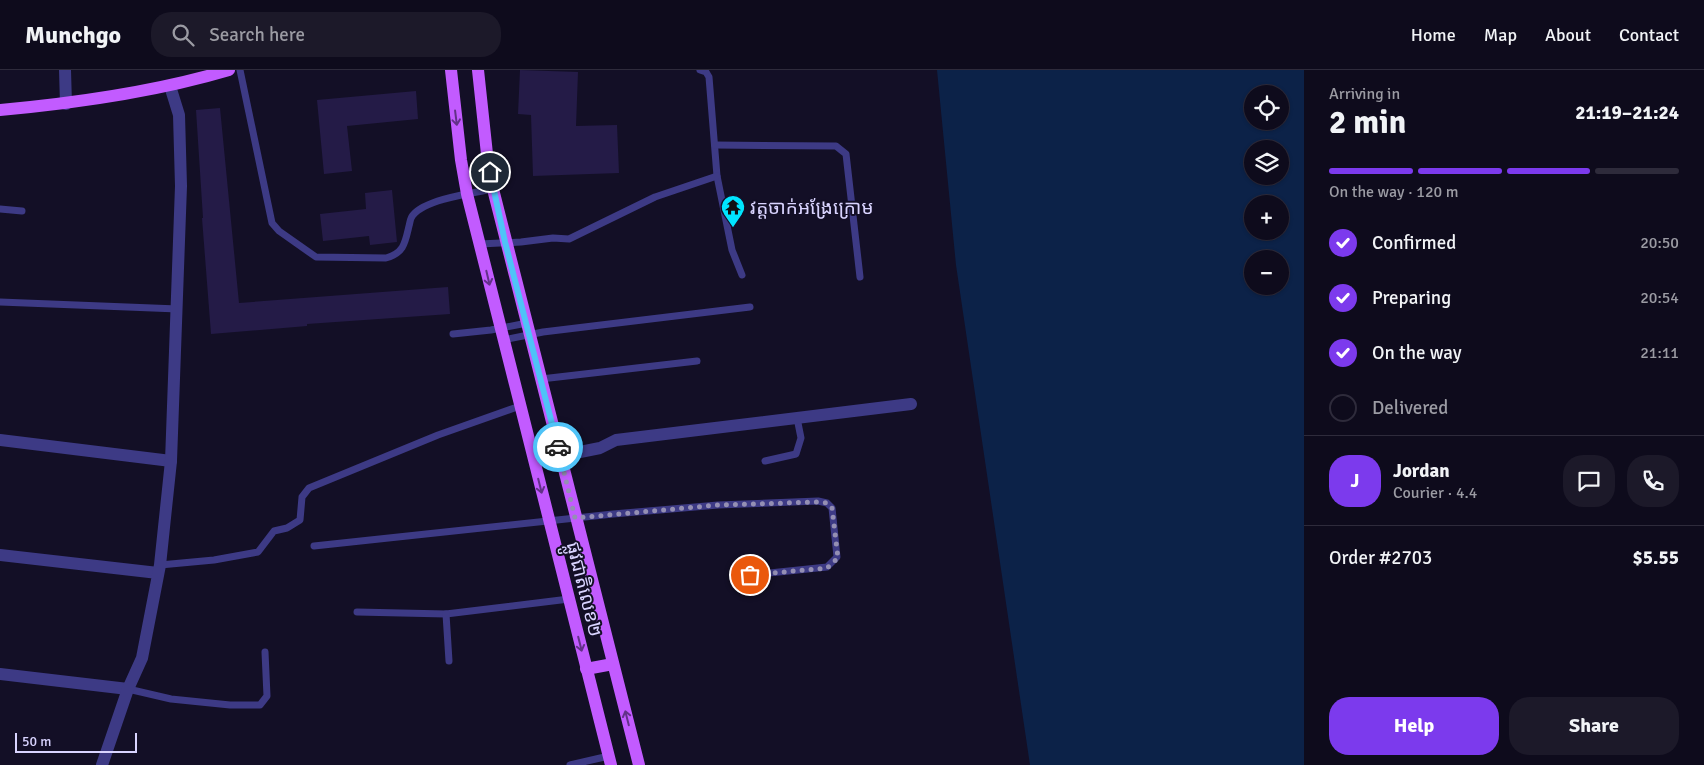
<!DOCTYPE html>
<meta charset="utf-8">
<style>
:root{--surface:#0e0b1c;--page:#1c1929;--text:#f1f3f6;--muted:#9b9ba3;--line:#2e2b3b;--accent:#7c3aed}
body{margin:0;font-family:Signika,"Noto Sans Khmer",sans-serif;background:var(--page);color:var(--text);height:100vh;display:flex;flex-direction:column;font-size:19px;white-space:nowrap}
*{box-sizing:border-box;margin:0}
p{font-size:16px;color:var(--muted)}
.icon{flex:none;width:28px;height:28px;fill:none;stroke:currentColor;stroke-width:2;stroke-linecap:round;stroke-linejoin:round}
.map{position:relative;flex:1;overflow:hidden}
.details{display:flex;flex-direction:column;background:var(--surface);width:400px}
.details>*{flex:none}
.tools{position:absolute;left:1244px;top:15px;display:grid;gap:10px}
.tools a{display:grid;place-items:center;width:45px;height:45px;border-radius:50%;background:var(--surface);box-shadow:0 1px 4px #0004,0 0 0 1px var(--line);font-size:25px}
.scale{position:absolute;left:15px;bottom:12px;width:122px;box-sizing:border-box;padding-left:5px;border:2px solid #d9d4ff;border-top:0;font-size:14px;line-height:18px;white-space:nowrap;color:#d9d4ff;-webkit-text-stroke:4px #130f26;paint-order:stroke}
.pin{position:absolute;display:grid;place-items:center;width:42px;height:42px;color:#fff;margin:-21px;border:2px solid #fff;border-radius:50%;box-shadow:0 1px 5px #0007}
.courier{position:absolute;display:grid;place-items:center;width:50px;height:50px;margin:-25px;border:4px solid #4fc3f7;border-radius:50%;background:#fff;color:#222;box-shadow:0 1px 6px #0007}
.overview em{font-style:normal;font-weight:700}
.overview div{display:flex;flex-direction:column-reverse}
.overview{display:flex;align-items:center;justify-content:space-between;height:85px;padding:0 25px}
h1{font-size:32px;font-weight:700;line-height:38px}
.bar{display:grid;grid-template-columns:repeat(4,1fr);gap:8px 5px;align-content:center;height:60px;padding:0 25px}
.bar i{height:6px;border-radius:4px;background:var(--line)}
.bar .selected{background:var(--accent)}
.bar p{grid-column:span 4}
.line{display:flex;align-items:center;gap:12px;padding:0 25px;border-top:1px solid var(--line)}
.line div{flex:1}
.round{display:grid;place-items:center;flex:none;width:52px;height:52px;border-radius:20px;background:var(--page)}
ol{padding:0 25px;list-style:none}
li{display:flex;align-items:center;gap:15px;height:55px}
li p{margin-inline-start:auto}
li .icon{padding:5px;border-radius:50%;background:var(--accent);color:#fff;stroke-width:4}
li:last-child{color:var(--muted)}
li i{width:28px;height:28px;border:2px solid var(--line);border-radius:50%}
.action{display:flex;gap:10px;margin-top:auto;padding:10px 25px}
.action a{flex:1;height:58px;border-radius:20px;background:var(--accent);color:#fff;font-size:20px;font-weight:700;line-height:58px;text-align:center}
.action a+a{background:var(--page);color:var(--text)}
header{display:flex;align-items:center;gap:30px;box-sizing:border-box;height:70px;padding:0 25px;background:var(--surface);border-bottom:1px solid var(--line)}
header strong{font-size:24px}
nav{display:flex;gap:28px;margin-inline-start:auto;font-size:18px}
.search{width:350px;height:45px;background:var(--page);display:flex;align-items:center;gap:12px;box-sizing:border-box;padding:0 18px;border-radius:20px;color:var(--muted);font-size:19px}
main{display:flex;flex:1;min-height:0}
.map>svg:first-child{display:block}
</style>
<header>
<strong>Munchgo</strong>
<div class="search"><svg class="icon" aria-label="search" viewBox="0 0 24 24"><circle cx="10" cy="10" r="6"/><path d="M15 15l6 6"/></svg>Search here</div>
<nav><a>Home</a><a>Map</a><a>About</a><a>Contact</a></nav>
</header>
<main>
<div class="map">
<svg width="1304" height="695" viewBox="0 0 1304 695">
<rect width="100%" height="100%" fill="#130f26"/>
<!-- water -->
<path fill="#0c2248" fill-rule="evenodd" d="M 937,0 L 1304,0 L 1304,695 L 1030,695 L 956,195 ZM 1252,24 L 1280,24 L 1280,51 L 1252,51 ZM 1252,79 L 1280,79 L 1280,106 L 1252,106 ZM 1252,134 L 1280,134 L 1280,161 L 1252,161 ZM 1252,189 L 1280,189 L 1280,216 L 1252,216 Z"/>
<!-- building -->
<g fill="#241b47">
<path d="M 520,0 L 578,2 L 576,56 L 617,55 L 619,103 L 533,106 L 531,45 L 518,44 Z"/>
<path d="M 416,21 L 418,49 L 347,56 L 352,101 L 324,104 L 317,30 Z"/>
<path d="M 220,38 L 239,233 L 448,217 L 450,244 L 307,254 L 307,256 L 211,264 L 202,148 L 203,148 L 196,40 Z"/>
<path d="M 392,120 L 397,172 L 370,175 L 369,166 L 323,171 L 320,144 L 366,139 L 365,123 Z"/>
</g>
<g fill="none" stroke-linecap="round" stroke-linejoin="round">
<!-- service -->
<g stroke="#3d3a85" stroke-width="7">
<path d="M 240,0 L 272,153 L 279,161 L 316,187 L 386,188 C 404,183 405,173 409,156 C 410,153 410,148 413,145 C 426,129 473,123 493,119"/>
<path d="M 700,0 L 706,2 L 709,7 L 717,106 L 732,180 L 742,205"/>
<path d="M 715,75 L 836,76 L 846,84 L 860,207"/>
<path d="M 0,139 L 22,141"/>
<path d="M 480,174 L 521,172 L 553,168 L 569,169 L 655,127 L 717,106"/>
<path d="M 0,232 L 178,239"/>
<path d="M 453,264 L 491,260 L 527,253"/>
<path d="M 503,270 L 543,262 L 750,237"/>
<path d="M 541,309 L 697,291"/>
<path d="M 765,391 L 796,384 L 801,368 L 797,348"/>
<path d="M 314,476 L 613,444 L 718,435 L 818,431 L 827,433 L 832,438 L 837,487 L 827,497 L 750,505"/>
<path d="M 160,495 L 214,490 L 258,482 L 274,461 L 287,458 L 300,450 L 302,427 L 309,418 L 438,365 L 520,336"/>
<path d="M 357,542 L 446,544 L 569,529"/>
<path d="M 446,544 L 449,591"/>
<path d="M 128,619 L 171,629 L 230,635 L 260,635 L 267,626 L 265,582"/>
<path d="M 570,695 L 609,686"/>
</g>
<!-- minor -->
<g stroke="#3d3a85" stroke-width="12">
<path d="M 65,0 L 66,34"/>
<path d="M 0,370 L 171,391"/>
<path d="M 560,386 L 600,378 L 616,370 L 911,334"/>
<path d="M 0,485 L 158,503"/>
<path d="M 0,604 L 128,619"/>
<path d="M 102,695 L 128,619 L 142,588 L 160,495 L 171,391 L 181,116 L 179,45 L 170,16"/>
</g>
<!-- primary -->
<g stroke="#c25bff" stroke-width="12">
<path d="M 451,0 L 461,90 L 467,124 L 611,695"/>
<path d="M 478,0 L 487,84 L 493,119 L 639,695"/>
<path d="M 0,40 C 77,33 155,22 229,0"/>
<path d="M 586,599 L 613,594"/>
</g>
</g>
<!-- one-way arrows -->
<defs><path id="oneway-shaft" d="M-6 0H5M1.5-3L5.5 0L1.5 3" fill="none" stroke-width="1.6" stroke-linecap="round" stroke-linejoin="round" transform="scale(1.25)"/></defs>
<g stroke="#623188">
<use href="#oneway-shaft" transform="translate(456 48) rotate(83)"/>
<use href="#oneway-shaft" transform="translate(488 208) rotate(77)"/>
<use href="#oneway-shaft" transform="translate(540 416) rotate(76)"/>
<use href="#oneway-shaft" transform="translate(580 574) rotate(76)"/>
<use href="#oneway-shaft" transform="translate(627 648) rotate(-104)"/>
</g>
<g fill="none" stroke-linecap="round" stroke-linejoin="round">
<!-- done -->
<path stroke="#948fb3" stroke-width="5" stroke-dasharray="0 9" d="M 558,377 L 575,448 L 718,435 L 818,432 L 827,433 L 832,438 L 838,488 L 827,498 L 750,505"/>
<!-- route -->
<path stroke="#4fc3f7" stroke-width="6" d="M 490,102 L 505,172 L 558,377"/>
</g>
<!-- icons -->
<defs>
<g id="temple-pin" transform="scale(1.25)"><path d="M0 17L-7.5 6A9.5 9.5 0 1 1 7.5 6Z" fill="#00e5ff" stroke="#130f26"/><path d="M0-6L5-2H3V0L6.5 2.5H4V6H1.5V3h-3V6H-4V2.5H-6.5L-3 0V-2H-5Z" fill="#111"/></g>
</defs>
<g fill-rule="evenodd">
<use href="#temple-pin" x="733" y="137"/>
</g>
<g text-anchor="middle" stroke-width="4" stroke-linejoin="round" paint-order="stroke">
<!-- poi labels -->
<g font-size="19" fill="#d9d4ff" stroke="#130f26" text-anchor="start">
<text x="750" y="144">វត្តចាក់អង្រែក្រោម</text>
</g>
<!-- street labels -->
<g font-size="19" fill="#d9d4ff" stroke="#130f26">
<text transform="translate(585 519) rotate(76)" y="7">ផ្លូវជាតិលេខ២</text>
</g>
</g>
</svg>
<div class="tools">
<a><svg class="icon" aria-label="locate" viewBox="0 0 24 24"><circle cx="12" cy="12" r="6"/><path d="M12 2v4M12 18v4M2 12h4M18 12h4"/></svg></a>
<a><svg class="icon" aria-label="layers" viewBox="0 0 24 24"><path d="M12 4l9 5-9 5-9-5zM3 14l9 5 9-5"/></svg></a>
<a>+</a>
<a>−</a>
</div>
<div class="scale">50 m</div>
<div class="pin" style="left:750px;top:505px;background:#ea580c"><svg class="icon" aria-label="bag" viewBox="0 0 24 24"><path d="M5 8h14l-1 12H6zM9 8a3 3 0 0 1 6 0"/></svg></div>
<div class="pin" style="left:490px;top:102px;background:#1f2937"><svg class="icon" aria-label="home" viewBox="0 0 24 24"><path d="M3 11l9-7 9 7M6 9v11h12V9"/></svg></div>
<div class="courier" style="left:558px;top:377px"><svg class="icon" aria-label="car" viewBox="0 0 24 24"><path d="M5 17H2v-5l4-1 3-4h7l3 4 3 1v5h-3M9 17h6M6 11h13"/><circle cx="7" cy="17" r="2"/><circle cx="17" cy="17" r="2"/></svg></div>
</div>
<section class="details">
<div class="overview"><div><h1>2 min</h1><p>Arriving in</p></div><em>21:19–21:24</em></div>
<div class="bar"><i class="selected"></i><i class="selected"></i><i class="selected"></i><i></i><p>On the way · 120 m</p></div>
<ol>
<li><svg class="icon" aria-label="check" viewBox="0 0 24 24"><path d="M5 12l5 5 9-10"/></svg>Confirmed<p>20:50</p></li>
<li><svg class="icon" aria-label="check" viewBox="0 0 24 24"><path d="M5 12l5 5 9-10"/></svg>Preparing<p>20:54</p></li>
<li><svg class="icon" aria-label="check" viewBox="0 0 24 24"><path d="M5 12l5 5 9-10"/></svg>On the way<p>21:11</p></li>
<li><i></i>Delivered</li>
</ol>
<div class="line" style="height:90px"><b class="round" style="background:var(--accent);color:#fff">J</b><div><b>Jordan</b><p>Courier · 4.4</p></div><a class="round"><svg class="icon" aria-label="chat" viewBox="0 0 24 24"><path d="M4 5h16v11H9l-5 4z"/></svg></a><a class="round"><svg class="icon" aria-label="phone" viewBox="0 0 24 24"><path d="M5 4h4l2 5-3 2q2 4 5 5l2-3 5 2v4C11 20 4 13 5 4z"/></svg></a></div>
<div class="line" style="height:65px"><div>Order #2703</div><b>$5.55</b></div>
<div class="action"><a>Help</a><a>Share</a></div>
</section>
</main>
